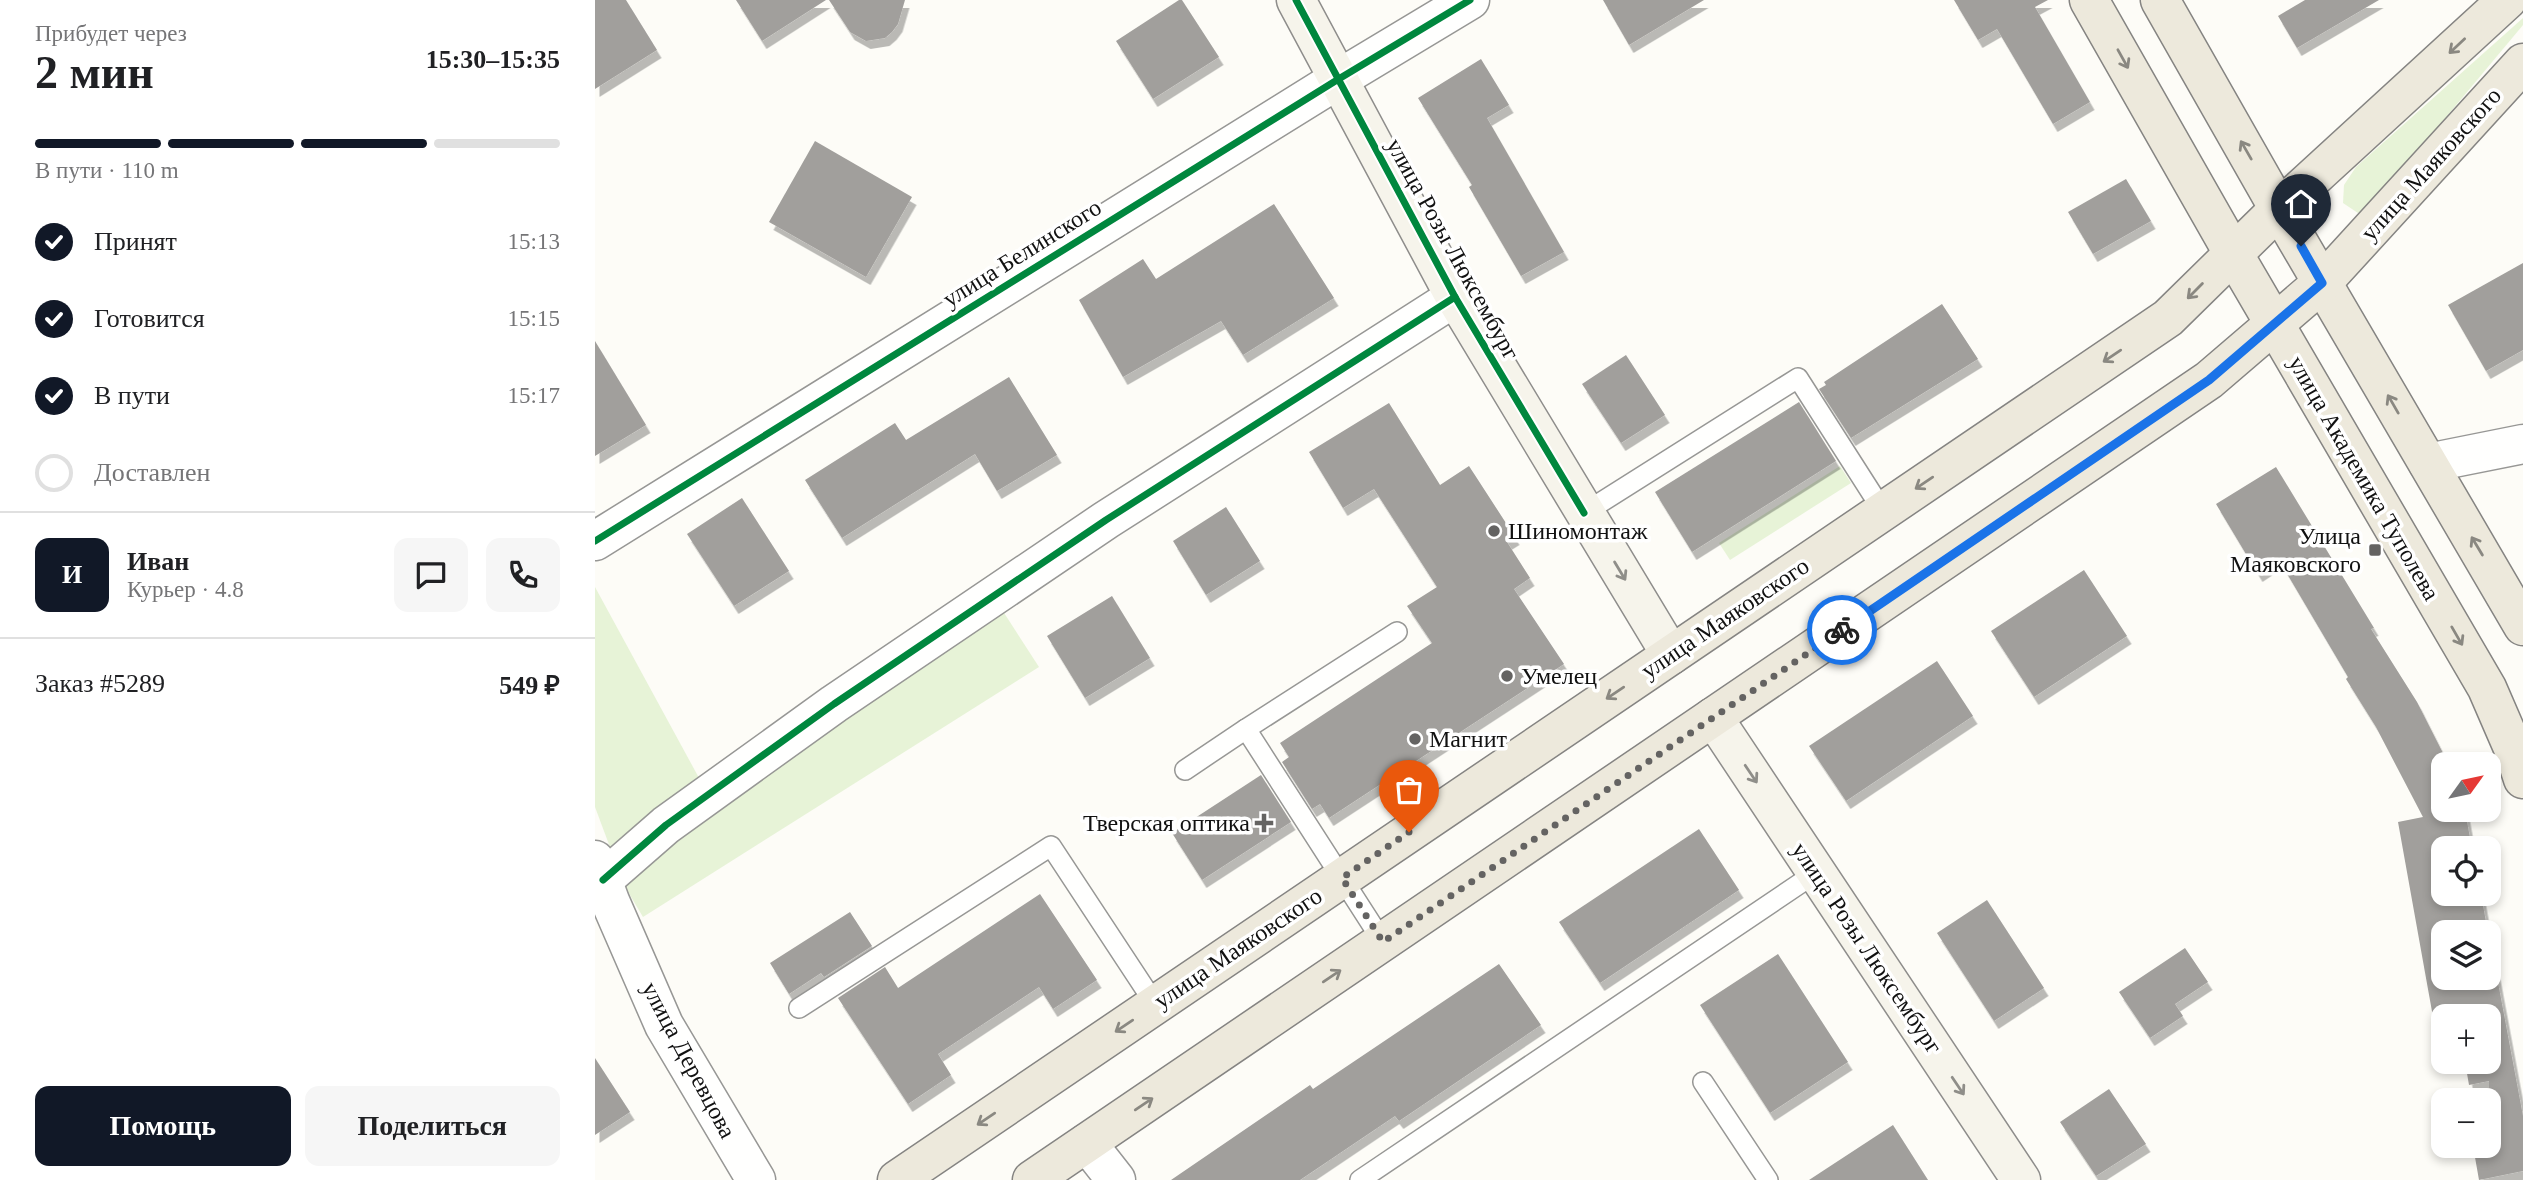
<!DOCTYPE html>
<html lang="ru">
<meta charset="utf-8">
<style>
:root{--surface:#fff;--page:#f6f6f6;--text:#202124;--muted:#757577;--line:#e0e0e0;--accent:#111827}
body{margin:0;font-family:"Times New Roman",serif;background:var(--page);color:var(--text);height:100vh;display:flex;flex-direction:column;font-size:26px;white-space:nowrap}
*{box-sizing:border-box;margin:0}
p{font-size:23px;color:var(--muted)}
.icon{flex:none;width:38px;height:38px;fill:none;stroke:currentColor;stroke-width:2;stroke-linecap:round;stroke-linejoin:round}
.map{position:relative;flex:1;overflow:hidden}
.side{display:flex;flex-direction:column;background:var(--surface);width:595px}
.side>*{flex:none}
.needle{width:46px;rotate:57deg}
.tools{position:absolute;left:1836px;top:752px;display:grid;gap:14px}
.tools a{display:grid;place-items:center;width:70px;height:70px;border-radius:14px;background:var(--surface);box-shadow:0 4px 10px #0003;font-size:35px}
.pin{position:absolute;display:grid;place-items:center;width:60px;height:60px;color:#fff;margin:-72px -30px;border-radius:50% 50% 50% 0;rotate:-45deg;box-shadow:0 0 7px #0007}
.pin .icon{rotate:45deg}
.courier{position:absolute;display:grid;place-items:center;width:70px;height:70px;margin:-35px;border:5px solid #1a73e8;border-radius:50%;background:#fff;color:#222;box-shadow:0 2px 9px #0007}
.summary em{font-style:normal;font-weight:700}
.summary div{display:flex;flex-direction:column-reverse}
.summary{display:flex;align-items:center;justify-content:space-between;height:119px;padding:0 35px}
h1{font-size:46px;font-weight:700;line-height:52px}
.bar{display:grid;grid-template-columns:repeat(4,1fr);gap:10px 7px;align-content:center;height:84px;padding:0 35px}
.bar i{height:9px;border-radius:5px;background:var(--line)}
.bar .current{background:var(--accent)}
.bar p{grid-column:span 4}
.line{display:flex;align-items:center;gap:18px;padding:0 35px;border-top:2px solid var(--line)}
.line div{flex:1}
.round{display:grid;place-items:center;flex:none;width:74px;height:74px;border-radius:14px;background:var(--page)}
ol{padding:0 35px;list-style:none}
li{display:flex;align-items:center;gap:21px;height:77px}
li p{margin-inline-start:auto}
li .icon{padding:7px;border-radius:50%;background:var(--accent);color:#fff;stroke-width:4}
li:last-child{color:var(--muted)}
li i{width:38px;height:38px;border:4px solid var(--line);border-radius:50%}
.cta{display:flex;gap:14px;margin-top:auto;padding:14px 35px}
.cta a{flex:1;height:80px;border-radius:14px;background:var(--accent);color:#fff;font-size:28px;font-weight:700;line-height:80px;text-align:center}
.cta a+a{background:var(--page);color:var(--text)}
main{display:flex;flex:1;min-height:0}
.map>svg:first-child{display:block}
</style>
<main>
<section class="side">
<div class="summary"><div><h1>2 мин</h1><p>Прибудет через</p></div><em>15:30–15:35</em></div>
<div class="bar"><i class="current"></i><i class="current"></i><i class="current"></i><i></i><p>В пути · 110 m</p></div>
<ol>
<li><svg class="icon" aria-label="check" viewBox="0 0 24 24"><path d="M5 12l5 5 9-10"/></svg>Принят<p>15:13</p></li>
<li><svg class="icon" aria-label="check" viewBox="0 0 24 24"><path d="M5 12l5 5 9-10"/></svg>Готовится<p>15:15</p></li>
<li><svg class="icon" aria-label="check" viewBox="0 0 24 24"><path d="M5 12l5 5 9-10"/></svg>В пути<p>15:17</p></li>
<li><i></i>Доставлен</li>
</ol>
<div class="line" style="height:126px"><b class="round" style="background:var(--accent);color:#fff">И</b><div><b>Иван</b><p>Курьер · 4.8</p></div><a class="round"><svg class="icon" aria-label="chat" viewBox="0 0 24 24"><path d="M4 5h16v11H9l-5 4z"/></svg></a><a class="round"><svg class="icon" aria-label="phone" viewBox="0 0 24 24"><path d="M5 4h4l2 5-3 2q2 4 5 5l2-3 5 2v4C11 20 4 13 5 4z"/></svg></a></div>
<div class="line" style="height:91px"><div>Заказ #5289</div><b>549 ₽</b></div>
<div class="cta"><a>Помощь</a><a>Поделиться</a></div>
</section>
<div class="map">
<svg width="1928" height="1180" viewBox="0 0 1928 1180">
<defs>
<filter id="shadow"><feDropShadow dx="4.5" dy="8" stdDeviation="0" flood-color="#0004"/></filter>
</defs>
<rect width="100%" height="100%" fill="#fdfcf7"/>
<!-- green -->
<g fill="#e7f3d7">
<path d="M 1928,18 L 1928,25 L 1776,207 L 1763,213 L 1748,203 L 1749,185 L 1761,167 Z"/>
<path d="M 1245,466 L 1256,483 L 1135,560 L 1124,543 Z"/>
<path d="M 0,587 L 110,789 L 19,858 L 0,807 Z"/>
<path d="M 402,602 L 444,667 L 48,917 L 26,880 Z"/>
</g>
<!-- building -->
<g fill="#a19f9c" filter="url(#shadow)">
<path d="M 0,0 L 31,0 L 62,50 L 0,89 Z"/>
<path d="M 141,0 L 231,0 L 167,41 Z"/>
<path d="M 234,0 L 310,0 L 303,24 L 297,32 L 290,38 L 271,41 L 255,32 Z"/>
<path d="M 584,0 L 587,0 L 624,57 L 558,99 L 521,41 Z"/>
<path d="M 1008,0 L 1109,0 L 1034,45 Z"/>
<path d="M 1359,0 L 1453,0 L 1440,7 L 1495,102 L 1458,124 L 1402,29 L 1383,40 Z"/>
<path d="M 1710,0 L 1784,0 L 1702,48 L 1683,16 Z"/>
<path d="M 886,59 L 914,105 L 892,118 L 969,252 L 926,276 L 874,187 L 877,185 L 823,98 Z"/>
<path d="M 220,141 L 317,197 L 271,277 L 174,222 Z"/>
<path d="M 1531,179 L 1556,221 L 1498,254 L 1473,212 Z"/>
<path d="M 679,204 L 739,298 L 648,355 L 626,321 L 528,377 L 484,300 L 548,259 L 561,279 Z"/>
<path d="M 1928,263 L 1928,350 L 1891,371 L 1853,305 Z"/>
<path d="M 1347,304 L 1383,359 L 1256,438 L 1224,389 L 1231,385 L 1229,382 Z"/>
<path d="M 0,341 L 51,425 L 0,456 Z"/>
<path d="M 1031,355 L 1070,415 L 1026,443 L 987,384 Z"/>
<path d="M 414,377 L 462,455 L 402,491 L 380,454 L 247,538 L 210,480 L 300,423 L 311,440 Z"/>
<path d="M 1204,402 L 1241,461 L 1097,552 L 1060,492 Z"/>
<path d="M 794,403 L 845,485 L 874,466 L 920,537 L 912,542 L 935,578 L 919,589 L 969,664 L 734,818 L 725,804 L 717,809 L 687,762 L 694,757 L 685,743 L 837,643 L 812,606 L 842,587 L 779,489 L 748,508 L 714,452 Z"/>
<path d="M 1681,467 L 1779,628 L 1776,629 L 1822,702 L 1854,765 L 1848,765 L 1848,810 L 1870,810 L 1877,849 L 1848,849 L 1848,894 L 1886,894 L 1893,933 L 1848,933 L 1848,978 L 1894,978 L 1894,934 L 1928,1116 L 1928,1171 L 1884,1180 L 1878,1146 L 1894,1146 L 1894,1081 L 1874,1085 L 1870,1062 L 1894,1062 L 1894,1017 L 1838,1017 L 1803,822 L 1828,817 L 1781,727 L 1751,679 L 1753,677 L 1684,560 L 1663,574 L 1621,504 Z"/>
<path d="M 147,498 L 194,571 L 139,606 L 92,534 Z"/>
<path d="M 631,507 L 665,561 L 611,595 L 578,541 Z"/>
<path d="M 1489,570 L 1532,636 L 1439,697 L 1396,631 Z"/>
<path d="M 517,596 L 555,658 L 490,698 L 452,636 Z"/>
<path d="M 1342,661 L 1378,716 L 1251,801 L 1214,746 Z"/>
<path d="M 666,775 L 696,822 L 607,880 L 577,833 Z"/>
<path d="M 1104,829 L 1144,890 L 1005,983 L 964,922 Z"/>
<path d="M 445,894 L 502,980 L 458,1009 L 444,987 L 343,1054 L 356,1075 L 313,1104 L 243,998 L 290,967 L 303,988 Z"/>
<path d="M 1392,900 L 1449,988 L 1399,1021 L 1342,933 Z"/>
<path d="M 255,912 L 277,946 L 229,977 L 226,973 L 194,994 L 175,963 Z"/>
<path d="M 1590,948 L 1613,982 L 1580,1004 L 1588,1016 L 1555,1038 L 1524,992 Z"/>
<path d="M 1183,954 L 1253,1062 L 1175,1113 L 1105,1005 Z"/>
<path d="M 904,964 L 946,1025 L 804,1121 L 800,1116 L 705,1180 L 576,1180 L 715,1085 L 718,1089 Z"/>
<path d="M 0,1058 L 35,1112 L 0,1135 Z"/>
<path d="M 1514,1089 L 1551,1144 L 1501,1176 L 1465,1122 Z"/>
<path d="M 1298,1125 L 1333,1180 L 1214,1180 Z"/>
</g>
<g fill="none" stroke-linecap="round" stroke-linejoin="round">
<!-- lane casing -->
<g stroke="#979795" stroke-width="22">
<g id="lane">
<path d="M 989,513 L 1203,378 L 1288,511"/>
<path d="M 590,770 L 651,729"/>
<path d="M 788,942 L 651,729 L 802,632"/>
<path d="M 204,1008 L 456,846 L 560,1004"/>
<path d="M 1108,1082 L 1173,1180"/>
<path d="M 765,1180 L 1222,872"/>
</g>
</g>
<!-- street casing -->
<g stroke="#979795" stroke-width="41">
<g id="street">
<path d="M 1833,463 L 1928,444"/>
<path d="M 0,541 L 742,80 L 875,0"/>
<path d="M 0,860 L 15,901 L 69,1025 L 161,1180"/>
<path d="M 8,880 L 71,825 L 239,704 L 511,520 L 860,297"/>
<path d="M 492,1143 L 521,1180"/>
</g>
</g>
<!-- secondary casing -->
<g stroke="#8e8d8b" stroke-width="41">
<g id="secondary">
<path d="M 701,0 L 860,297 L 1076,655"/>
<path d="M 1118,717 L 1426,1180"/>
</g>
</g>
<!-- primary casing -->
<g stroke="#858482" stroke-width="41">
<g id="primary">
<path d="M 1494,0 L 1638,253 L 1892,688 L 1918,748 L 1928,779"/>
<path d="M 1565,0 L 1684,209 L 1928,626"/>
<path d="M 302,1180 L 1573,318 L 1684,209 L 1912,0"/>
<path d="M 437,1180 L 1614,380 L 1727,283 L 1928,63"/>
</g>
</g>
<!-- lane -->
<use href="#lane" stroke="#fffffe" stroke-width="19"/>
<!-- street -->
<use href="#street" stroke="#fffffe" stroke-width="38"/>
<!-- secondary -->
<use href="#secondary" stroke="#f6f4eb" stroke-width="38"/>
<!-- primary -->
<use href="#primary" stroke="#ede9dc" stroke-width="38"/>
<!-- cycleway casing -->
<g stroke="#fff" stroke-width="11">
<g id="cycleway">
<path d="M 701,0 L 860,297 L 989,513"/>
<path d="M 0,541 L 742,80 L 875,0"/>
<path d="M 8,880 L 71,825 L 239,704 L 511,520 L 860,297"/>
</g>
</g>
<!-- cycleway -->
<use href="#cycleway" stroke="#00873e" stroke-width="7"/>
</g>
<!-- one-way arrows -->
<defs><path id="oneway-shaft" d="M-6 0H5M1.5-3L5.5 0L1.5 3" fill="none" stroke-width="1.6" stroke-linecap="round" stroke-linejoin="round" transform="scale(1.75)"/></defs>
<g stroke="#8a8881">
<use href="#oneway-shaft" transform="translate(1862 46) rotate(137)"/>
<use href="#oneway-shaft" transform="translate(1528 59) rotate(61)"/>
<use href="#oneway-shaft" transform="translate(1651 150) rotate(-120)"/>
<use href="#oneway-shaft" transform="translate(1600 291) rotate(135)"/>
<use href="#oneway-shaft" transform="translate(1517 356) rotate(146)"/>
<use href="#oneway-shaft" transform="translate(1798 404) rotate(-120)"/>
<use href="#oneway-shaft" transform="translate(1329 483) rotate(146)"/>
<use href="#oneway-shaft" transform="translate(1882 546) rotate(-121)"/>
<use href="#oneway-shaft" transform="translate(1862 636) rotate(60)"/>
<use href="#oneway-shaft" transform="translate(1020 693) rotate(146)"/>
<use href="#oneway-shaft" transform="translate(737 976) rotate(-34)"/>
<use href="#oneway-shaft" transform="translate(529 1026) rotate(146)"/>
<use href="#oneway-shaft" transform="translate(549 1104) rotate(-34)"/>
<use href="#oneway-shaft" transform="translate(391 1119) rotate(146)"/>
</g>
<g stroke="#8f8e89">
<use href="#oneway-shaft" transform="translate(1025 571) rotate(59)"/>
<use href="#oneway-shaft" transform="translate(1156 774) rotate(56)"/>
<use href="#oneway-shaft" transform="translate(1363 1086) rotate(56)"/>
</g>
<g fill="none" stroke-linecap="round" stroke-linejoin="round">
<!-- done -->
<path stroke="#646362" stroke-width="7" stroke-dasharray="0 12.6" d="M 814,832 L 747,878 L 788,942 L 1247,630"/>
<!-- route -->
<path stroke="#1a73e8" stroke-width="9" d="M 1247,630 L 1614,380 L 1727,283 L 1706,246"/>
</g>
<!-- markers -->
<g fill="#646362" stroke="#fff" stroke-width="2.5">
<circle cx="899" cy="531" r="7"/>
<rect x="1773" y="543" width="14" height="14" rx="3.5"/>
<circle cx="912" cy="676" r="7"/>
<circle cx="820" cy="739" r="7"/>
<path d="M665.5 812.5h7v7h7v7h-7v7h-7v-7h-7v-7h7z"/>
</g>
<g text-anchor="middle" stroke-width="7" stroke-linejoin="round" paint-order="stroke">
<!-- street labels -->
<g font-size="24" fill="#111" stroke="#fff">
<text transform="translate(1836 164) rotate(-48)" y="8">улица Маяковского</text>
<text transform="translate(858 249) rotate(61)" y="8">улица Розы Люксембург</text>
<text transform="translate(427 253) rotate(-32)" y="8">улица Белинского</text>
<text transform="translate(1769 478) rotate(60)" y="8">улица Академика Туполева</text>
<text transform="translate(1130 618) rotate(-34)" y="8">улица Маяковского</text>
<text transform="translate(643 948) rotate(-34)" y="8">улица Маяковского</text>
<text transform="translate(1272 948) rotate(56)" y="8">улица Розы Люксембург</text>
<text transform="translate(94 1060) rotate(62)" y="8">улица Деревцова</text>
</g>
<!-- poi labels -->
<g font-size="24" fill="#111" stroke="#fff" text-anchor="start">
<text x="913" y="539">Шиномонтаж</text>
<text x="1766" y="544" text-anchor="end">Улица<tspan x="1766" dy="28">Маяковского</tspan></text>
<text x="926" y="684">Умелец</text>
<text x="834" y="747">Магнит</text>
<text x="655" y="831" text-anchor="end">Тверская оптика</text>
</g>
</g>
</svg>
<div class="tools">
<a><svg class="needle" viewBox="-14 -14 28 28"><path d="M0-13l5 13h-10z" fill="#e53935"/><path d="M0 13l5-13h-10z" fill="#757577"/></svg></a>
<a><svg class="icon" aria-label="locate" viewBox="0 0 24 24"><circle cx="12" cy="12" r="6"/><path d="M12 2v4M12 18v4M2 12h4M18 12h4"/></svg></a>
<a><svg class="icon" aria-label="layers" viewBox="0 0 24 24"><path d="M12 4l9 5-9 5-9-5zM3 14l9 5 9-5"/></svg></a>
<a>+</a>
<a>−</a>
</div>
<div class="pin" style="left:814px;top:832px;background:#ea580c"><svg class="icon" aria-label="bag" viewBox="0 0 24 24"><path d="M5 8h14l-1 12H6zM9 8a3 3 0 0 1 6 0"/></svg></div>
<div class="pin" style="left:1706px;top:246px;background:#1f2937"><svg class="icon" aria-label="home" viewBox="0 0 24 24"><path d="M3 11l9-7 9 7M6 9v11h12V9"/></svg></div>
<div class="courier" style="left:1247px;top:630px"><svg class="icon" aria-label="bike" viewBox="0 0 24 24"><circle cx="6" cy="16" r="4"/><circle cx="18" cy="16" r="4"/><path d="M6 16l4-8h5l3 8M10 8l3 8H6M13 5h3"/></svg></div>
</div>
</main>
